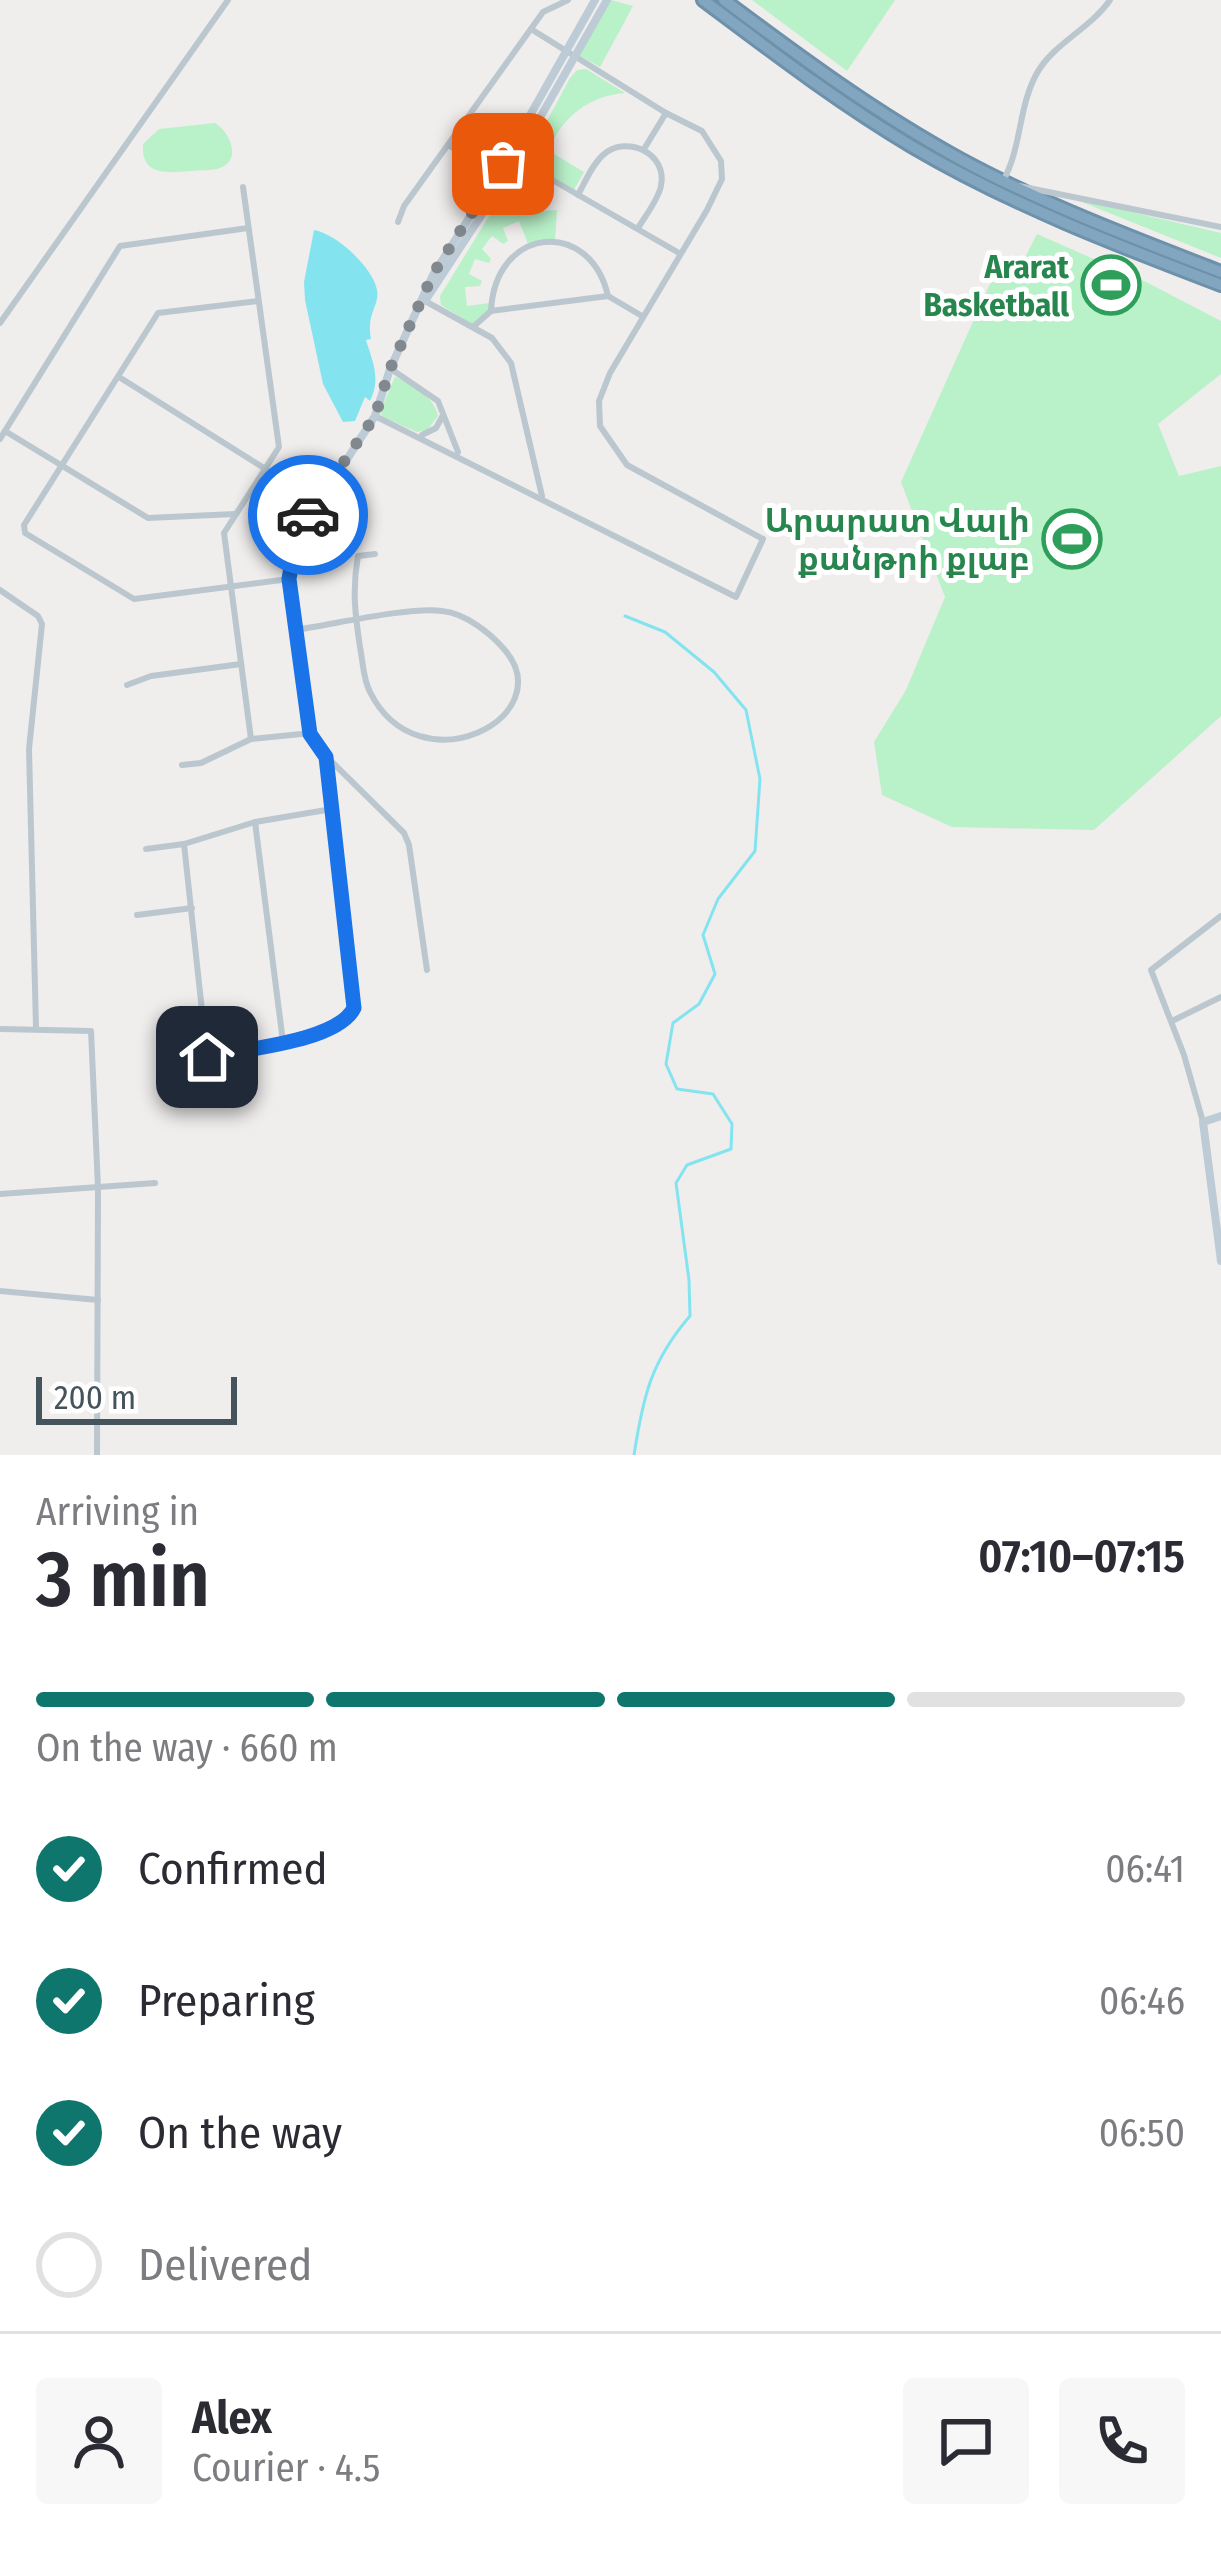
<!DOCTYPE html>
<meta charset="utf-8">
<style>
:root{--surface:#fff;--page:#f7f7f7;--text:#2b2b33;--muted:#7c7c81;--line:#e1e1e2;--accent:#0f766e}
body{margin:0;font-family:"Fira Sans Condensed","Noto Sans Armenian",sans-serif;background:var(--page);color:var(--text);height:100vh;display:flex;flex-direction:column;font-size:45px;white-space:nowrap}
*{box-sizing:border-box;margin:0}
p{font-size:39px;color:var(--muted)}
.icon{flex:none;width:66px;height:66px;fill:none;stroke:currentColor;stroke-width:2;stroke-linecap:round;stroke-linejoin:round}
.map{position:relative;height:1455px;overflow:hidden}
.drawer{display:flex;flex-direction:column;background:var(--surface);flex:1}
.drawer>*{flex:none}
.scale{position:absolute;left:36px;bottom:30px;width:201px;box-sizing:border-box;padding-left:12px;border:6px solid #45535c;border-top:0;font-size:33px;line-height:42px;white-space:nowrap;color:#45535c;-webkit-text-stroke:9px #fff;paint-order:stroke}
.pin{position:absolute;display:grid;place-items:center;width:102px;height:102px;color:#fff;margin:-51px;border-radius:24px;box-shadow:0 6px 18px #0006}
.courier{position:absolute;display:grid;place-items:center;width:120px;height:120px;margin:-60px;border:9px solid #1a73e8;border-radius:50%;background:#fff;color:#222;box-shadow:0 3px 15px #0007}
.headline em{font-style:normal;font-weight:600}
.headline div{display:flex;flex-direction:column-reverse}
.headline{display:flex;align-items:center;justify-content:space-between;height:204px;padding:0 36px}
h1{font-size:78px;font-weight:600;line-height:90px}
.bar{display:grid;grid-template-columns:repeat(4,1fr);gap:18px 12px;align-content:center;height:144px;padding:0 36px}
.bar i{height:15px;border-radius:9px;background:var(--line)}
.bar .on{background:var(--accent)}
.bar p{grid-column:span 4}
.line{display:flex;align-items:center;gap:30px;padding:0 36px;border-top:3px solid var(--line)}
.line div{flex:1}
.round{display:grid;place-items:center;flex:none;width:126px;height:126px;border-radius:12px;background:var(--page)}
ol{padding:0 36px;list-style:none}
li{display:flex;align-items:center;gap:36px;height:132px}
li p{margin-inline-start:auto}
li .icon{padding:12px;border-radius:50%;background:var(--accent);color:#fff;stroke-width:4}
li:last-child{color:var(--muted)}
li i{width:66px;height:66px;border:6px solid var(--line);border-radius:50%}
.map>svg:first-child{display:block}
</style>
<div class="map">
<svg width="1221" height="1455" viewBox="0 0 1221 1455">
<rect width="100%" height="100%" fill="#f0eded"/>
<!-- green -->
<g fill="#b9f1c9">
<path d="M 611,0 L 633,6 L 600,67 L 578,55 Z"/>
<path d="M 752,0 L 895,0 L 847,71 Z"/>
<path d="M 586,69 L 625,93 C 589,96 561,117 549,151 L 584,172 L 574,190 L 526,160 L 570,78 L 577,70 Z"/>
<path d="M 215,123 C 229,131 243,160 220,168 C 212,171 199,170 191,171 C 166,173 141,176 143,144 L 159,129 Z"/>
<path d="M 518,169 L 526,170 L 519,173 L 509,191 L 541,211 L 557,210 L 555,240 L 528,244 L 519,221 L 503,228 L 508,241 L 503,244 L 492,236 L 482,249 L 491,259 L 489,263 L 475,259 L 469,274 L 482,281 L 480,286 L 465,287 L 467,306 L 489,303 L 489,311 L 472,324 L 441,305 L 440,296 Z"/>
<path d="M 1072,198 L 1221,233 L 1221,258 Z"/>
<path d="M 1037,234 L 1148,283 L 1221,321 L 1221,374 L 1158,424 L 1179,476 L 1221,466 L 1221,716 L 1094,830 L 952,827 L 882,795 L 874,742 L 906,690 L 945,597 L 901,482 L 1002,257 L 1021,265 Z"/>
<path d="M 395,377 C 414,385 433,396 438,416 L 427,430 L 417,432 L 383,417 L 380,412 Z"/>
</g>
<!-- water -->
<path fill="#83e4f0" d="M 314,230 C 335,233 373,267 377,290 C 380,306 366,312 371,339 L 366,340 C 373,363 381,379 370,401 L 365,397 L 355,421 L 343,422 L 323,384 L 305,300 L 304,282 Z"/>
<g fill="none" stroke-linecap="round" stroke-linejoin="round">
<!-- stream -->
<path stroke="#83e4f0" stroke-width="3" d="M 625,616 L 665,632 L 714,672 L 746,710 L 760,779 L 755,851 L 718,899 L 703,935 L 715,974 L 699,1004 L 673,1023 L 666,1064 L 677,1089 L 713,1094 L 732,1124 L 731,1149 L 687,1165 L 676,1183 L 689,1280 L 690,1316 C 651,1361 643,1397 634,1455"/>
<!-- highway casing -->
<g stroke="#6d91ab" stroke-width="16">
<g id="highway">
<path d="M 703,0 C 771,51 839,103 913,147 C 1010,204 1116,245 1221,285"/>
<path d="M 724,0 C 800,57 876,113 960,159 C 1043,204 1133,238 1221,272"/>
</g>
</g>
<!-- street -->
<g stroke="#bbc7ce" stroke-width="6">
<path d="M 448,145 L 496,174"/>
<path d="M 644,149 L 666,113"/>
<path d="M 516,159 L 679,253"/>
<path d="M 1003,181 C 1022,147 1018,107 1037,73 C 1054,43 1090,29 1110,0"/>
<path d="M 1019,186 L 1221,227"/>
<path d="M 243,187 L 279,447 L 224,533 L 251,739"/>
<path d="M 578,195 C 585,182 592,165 603,155 C 626,134 668,153 661,186 C 658,200 646,215 638,228"/>
<path d="M 398,222 L 404,206 L 543,12 L 568,0"/>
<path d="M 258,301 L 158,313 L 24,525 L 25,533 L 134,599 L 289,579"/>
<path d="M 425,301 L 492,338 L 511,363 L 542,496"/>
<path d="M 491,311 C 495,226 590,217 608,296"/>
<path d="M 0,323 L 228,0"/>
<path d="M 473,327 L 491,311 L 608,296 L 642,316"/>
<path d="M 391,369 L 438,401 L 458,452"/>
<path d="M 119,377 L 318,502"/>
<path d="M 375,416 L 736,597 L 763,539 L 627,465 L 600,426 L 599,401 L 610,373 L 707,210 L 722,179 L 721,161 L 702,131 L 666,113 L 531,29"/>
<path d="M 5,431 L 148,518 L 235,514"/>
<path d="M 422,435 L 436,428 L 442,417"/>
<path d="M 0,439 L 120,246 L 248,228"/>
<path d="M 0,590 L 38,616 L 42,624 L 29,749 L 36,1028"/>
<path d="M 295,630 C 331,625 411,606 442,611 C 465,613 490,633 504,649 C 563,717 419,790 370,692 C 363,679 363,662 360,647 C 355,614 352,589 358,556 L 375,554"/>
<path d="M 127,685 L 151,676 L 241,664"/>
<path d="M 329,759 L 404,833 L 409,845 L 427,970"/>
<path d="M 182,765 L 201,763 L 251,739 L 311,733"/>
<path d="M 255,822 L 283,1042"/>
<path d="M 184,844 L 207,1057 L 341,1025 L 354,1008 L 326,757"/>
<path d="M 146,849 L 184,844 L 255,822 L 332,809"/>
<path d="M 137,915 L 192,908"/>
<path d="M 1172,1021 L 1221,997"/>
<path d="M 0,1029 L 91,1031 L 98,1188 L 97,1455"/>
<path d="M 1203,1122 L 1184,1055 L 1151,970 L 1221,916"/>
<path d="M 0,1194 L 155,1183"/>
<path d="M 0,1291 L 98,1300"/>
</g>
<!-- secondary -->
<g stroke="#bdcbd6" stroke-width="8">
<path d="M 425,301 L 505,179 L 607,0"/>
<path d="M 326,757 L 311,733 L 295,630 L 289,579 L 296,538 L 375,416 L 390,369 L 433,275 L 497,174 L 595,0"/>
<path d="M 1221,1116 L 1203,1122 L 1221,1261"/>
</g>
<!-- highway -->
<use href="#highway" stroke="#82a6bf" stroke-width="10"/>
</g>
<g fill="none" stroke-linecap="round" stroke-linejoin="round">
<!-- done -->
<path stroke="#81898f" stroke-width="12" stroke-dasharray="0 21.6" d="M 308,515 L 375,416 L 390,369 L 433,274 L 503,164"/>
<!-- route -->
<path stroke="#1a73e8" stroke-width="15" d="M 207,1057 C 243,1049 337,1042 354,1008 L 326,757 L 310,734 L 289,579 L 296,538 L 308,515"/>
</g>
<!-- icons -->
<defs>
<g id="stadium-ring" transform="scale(3)"><circle r="9.5" fill="#fff" stroke="#2e9e5b" stroke-width="1.5"/><path d="M0-5a6.5 5 0 1 0 0 10a6.5 5 0 1 0 0-10ZM-3.5-1.8h7v3.6h-7Z" fill="#2e9e5b"/></g>
</defs>
<g fill-rule="evenodd">
<use href="#stadium-ring" x="1111" y="285"/>
<use href="#stadium-ring" x="1072" y="539"/>
</g>
<g text-anchor="middle" stroke-width="10" stroke-linejoin="round" paint-order="stroke">
<!-- leisure labels -->
<g font-size="33" font-weight="bold" fill="#27864d" stroke="#fff" text-anchor="end">
<text x="1069" y="278">Ararat<tspan x="1069" dy="38">Basketball</tspan></text>
<text x="1030" y="532">Արարատ Վալի<tspan x="1030" dy="38">քանթրի քլաբ</tspan></text>
</g>
</g>
</svg>
<div class="scale">200 m</div>
<div class="pin" style="left:503px;top:164px;background:#ea580c"><svg class="icon" aria-label="bag" viewBox="0 0 24 24"><path d="M5 8h14l-1 12H6zM9 8a3 3 0 0 1 6 0"/></svg></div>
<div class="pin" style="left:207px;top:1057px;background:#1f2937"><svg class="icon" aria-label="home" viewBox="0 0 24 24"><path d="M3 11l9-7 9 7M6 9v11h12V9"/></svg></div>
<div class="courier" style="left:308px;top:515px"><svg class="icon" aria-label="car" viewBox="0 0 24 24"><path d="M5 17H2v-5l4-1 3-4h7l3 4 3 1v5h-3M9 17h6M6 11h13"/><circle cx="7" cy="17" r="2"/><circle cx="17" cy="17" r="2"/></svg></div>
</div>
<section class="drawer">
<div class="headline"><div><h1>3 min</h1><p>Arriving in</p></div><em>07:10–07:15</em></div>
<div class="bar"><i class="on"></i><i class="on"></i><i class="on"></i><i></i><p>On the way · 660 m</p></div>
<ol>
<li><svg class="icon" aria-label="check" viewBox="0 0 24 24"><path d="M5 12l5 5 9-10"/></svg>Confirmed<p>06:41</p></li>
<li><svg class="icon" aria-label="check" viewBox="0 0 24 24"><path d="M5 12l5 5 9-10"/></svg>Preparing<p>06:46</p></li>
<li><svg class="icon" aria-label="check" viewBox="0 0 24 24"><path d="M5 12l5 5 9-10"/></svg>On the way<p>06:50</p></li>
<li><i></i>Delivered</li>
</ol>
<div class="line" style="height:216px"><a class="round"><svg class="icon" aria-label="person" viewBox="0 0 24 24"><circle cx="12" cy="8" r="4"/><path d="M4 21q1-7 8-7t8 7"/></svg></a><div><b>Alex</b><p>Courier · 4.5</p></div><a class="round"><svg class="icon" aria-label="chat" viewBox="0 0 24 24"><path d="M4 5h16v11H9l-5 4z"/></svg></a><a class="round"><svg class="icon" aria-label="phone" viewBox="0 0 24 24"><path d="M5 4h4l2 5-3 2q2 4 5 5l2-3 5 2v4C11 20 4 13 5 4z"/></svg></a></div>
</section>
